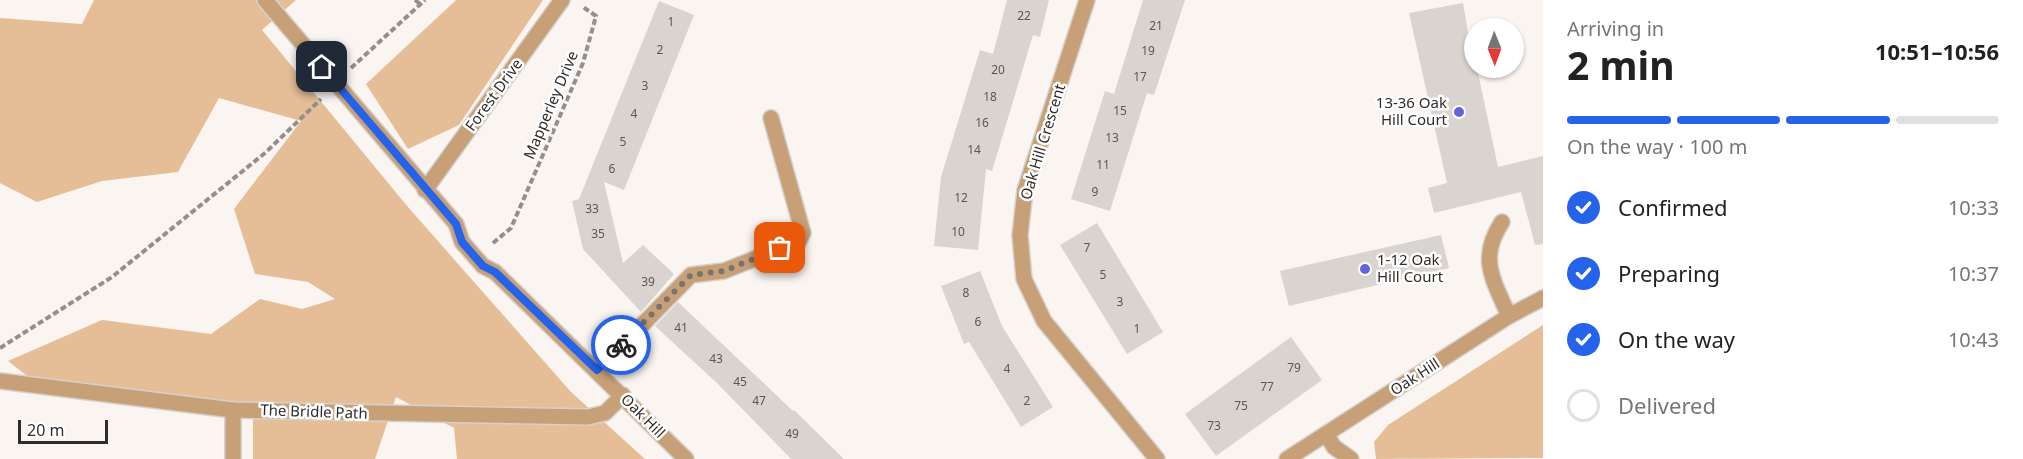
<!DOCTYPE html>
<meta charset="utf-8">
<style>
:root{--surface:#fff;--page:#f6f6f6;--text:#222;--muted:#767676;--line:#e0e0e0;--accent:#2563eb}
body{margin:0;font-family:"Noto Sans",sans-serif;background:var(--page);color:var(--text);height:100vh;display:flex;flex-direction:column;font-size:22px;white-space:nowrap}
*{box-sizing:border-box;margin:0}
p{font-size:20px;color:var(--muted)}
.icon{flex:none;width:33px;height:33px;fill:none;stroke:currentColor;stroke-width:2;stroke-linecap:round;stroke-linejoin:round}
.map{position:relative;flex:1;overflow:hidden}
.details{display:flex;flex-direction:column;background:var(--surface);width:480px}
.details>*{flex:none}
.needle{width:39px;rotate:179deg}
.tools{position:absolute;left:1464px;top:18px;display:grid;gap:12px}
.tools a{display:grid;place-items:center;width:60px;height:60px;border-radius:50%;background:var(--surface);box-shadow:0 2px 4px #0004;font-size:30px}
.scale{position:absolute;left:18px;bottom:15px;width:90px;box-sizing:border-box;padding-left:6px;border:3px solid #2f2d2c;border-top:0;font-size:16px;line-height:21px;white-space:nowrap;color:#2f2d2c;-webkit-text-stroke:4px #fff;paint-order:stroke}
.pin{position:absolute;display:grid;place-items:center;width:51px;height:51px;color:#fff;margin:-26px;border-radius:12px;box-shadow:0 3px 9px #0006}
.courier{position:absolute;display:grid;place-items:center;width:60px;height:60px;margin:-30px;border:4px solid #2563eb;border-radius:50%;background:#fff;color:#222;box-shadow:0 2px 8px #0007}
.overview em{font-style:normal;font-weight:700}
.overview div{display:flex;flex-direction:column-reverse}
.overview{display:flex;align-items:center;justify-content:space-between;height:102px;padding:0 24px}
h1{font-size:39px;font-weight:700;line-height:45px}
.bar{display:grid;grid-template-columns:repeat(4,1fr);gap:9px 6px;align-content:center;height:72px;padding:0 24px}
.bar i{height:8px;border-radius:4px;background:var(--line)}
.bar .active{background:var(--accent)}
.bar p{grid-column:span 4}
ol{padding:0 24px;list-style:none}
li{display:flex;align-items:center;gap:18px;height:66px}
li p{margin-inline-start:auto}
li .icon{padding:6px;border-radius:50%;background:var(--accent);color:#fff;stroke-width:4}
li:last-child{color:var(--muted)}
li i{width:33px;height:33px;border:3px solid var(--line);border-radius:50%}
main{display:flex;flex:1;min-height:0}
.map>svg:first-child{display:block}
</style>
<main>
<div class="map">
<svg width="1543" height="459" viewBox="0 0 1543 459">
<rect width="100%" height="100%" fill="#faf5f1"/>
<!-- green -->
<g fill="#e5be97">
<path d="M 94,0 L 296,0 L 262,30 L 408,207 L 571,392 L 645,459 L 457,459 L 454,428 L 396,397 L 375,459 L 253,459 L 253,418 L 50,394 L 8,361 L 102,320 L 211,334 L 260,299 L 302,309 L 335,299 L 308,282 L 255,274 L 234,209 L 301,121 L 219,98 L 178,172 L 102,181 L 37,202 L 0,183 L 0,18 L 82,24 Z"/>
<path d="M 456,0 L 543,0 L 459,125 L 408,149 L 366,84 Z"/>
<path d="M 1543,325 L 1543,458 L 1376,459 L 1374,442 L 1388,425 Z"/>
</g>
<!-- building -->
<g fill="#d9d4d0">
<path d="M 1007,0 L 1049,0 L 1040,37 L 1033,35 L 992,171 L 986,169 L 978,250 L 934,246 L 941,177 L 980,50 L 993,54 Z"/>
<path d="M 1143,0 L 1185,0 L 1154,95 L 1147,93 L 1110,211 L 1071,199 L 1105,91 L 1114,94 Z"/>
<path d="M 659,1 L 694,15 L 624,190 L 604,182 L 623,263 L 643,245 L 674,274 L 641,312 L 583,249 L 572,201 L 579,199 Z"/>
<path d="M 1463,3 L 1474,68 L 1477,68 L 1498,167 L 1543,156 L 1543,244 L 1535,245 L 1521,192 L 1434,213 L 1428,188 L 1447,183 L 1409,13 Z"/>
<path d="M 1097,223 L 1163,332 L 1127,354 L 1060,245 Z"/>
<path d="M 1441,235 L 1449,268 L 1289,306 L 1280,271 Z"/>
<path d="M 980,271 L 1002,326 L 1053,407 L 1021,427 L 969,342 L 964,344 L 941,286 Z"/>
<path d="M 678,302 L 793,411 L 794,410 L 844,459 L 791,459 L 718,384 L 655,326 Z"/>
<path d="M 1291,337 L 1322,380 L 1216,456 L 1185,414 Z"/>
</g>
<g fill="none" stroke-linecap="round" stroke-linejoin="round">
<!-- service casing -->
<g stroke="#d5d1ce" stroke-width="18">
<g id="service">
<path d="M 1502,222 C 1478,258 1493,280 1509,316"/>
<path d="M 597,371 L 691,275 L 724,271 L 799,241 L 803,233 L 771,118"/>
</g>
</g>
<!-- minor casing -->
<g stroke="#d5d1ce" stroke-width="18">
<g id="minor">
<path d="M 265,0 L 456,224 L 462,242 L 483,266 L 495,272 L 686,459"/>
<path d="M 1087,0 L 1025,190 L 1020,235 L 1024,279 L 1044,321 L 1157,459"/>
<path d="M 425,190 L 562,0"/>
<path d="M 0,381 L 233,410 L 588,417 L 605,413 L 623,395"/>
<path d="M 233,410 L 233,459"/>
<path d="M 1326,434 L 1334,447 L 1351,459"/>
<path d="M 1287,459 L 1509,316 L 1543,298"/>
</g>
</g>
<!-- path -->
<g stroke="#938f8d" stroke-width="4" stroke-dasharray="6 3" stroke-linecap="butt">
<path d="M 415,0 L 420,4"/>
<path d="M 351,68 L 425,0"/>
<path d="M 493,243 L 511,228 L 583,63 L 596,16 L 583,7"/>
<path d="M 0,348 L 112,277 L 265,153 L 321,99"/>
</g>
<!-- service -->
<use href="#service" stroke="#c8a077" stroke-width="15"/>
<!-- minor -->
<use href="#minor" stroke="#c8a077" stroke-width="15"/>
</g>
<g fill="none" stroke-linecap="round" stroke-linejoin="round">
<!-- done -->
<path stroke="#767371" stroke-width="6" stroke-dasharray="0 10.8" d="M 621,345 L 691,275 L 724,271 L 780,248"/>
<!-- route -->
<path stroke="#2563eb" stroke-width="8" d="M 322,67 L 456,224 L 462,242 L 483,266 L 495,272 L 597,370 L 621,345"/>
</g>
<!-- markers -->
<g fill="#6064dd" stroke="#fff" stroke-width="2">
<circle cx="1459" cy="112" r="6"/>
<circle cx="1365" cy="269" r="6"/>
</g>
<g text-anchor="middle" stroke-width="5" stroke-linejoin="round" paint-order="stroke">
<!-- number labels -->
<g font-size="12" fill="#5a5755">
<text x="1024" y="20">22</text>
<text x="671" y="26">1</text>
<text x="1156" y="30">21</text>
<text x="660" y="54">2</text>
<text x="1148" y="55">19</text>
<text x="998" y="74">20</text>
<text x="1140" y="81">17</text>
<text x="645" y="90">3</text>
<text x="990" y="101">18</text>
<text x="1120" y="115">15</text>
<text x="634" y="118">4</text>
<text x="982" y="127">16</text>
<text x="1112" y="142">13</text>
<text x="623" y="146">5</text>
<text x="974" y="154">14</text>
<text x="1103" y="169">11</text>
<text x="612" y="173">6</text>
<text x="1095" y="196">9</text>
<text x="961" y="202">12</text>
<text x="592" y="213">33</text>
<text x="958" y="236">10</text>
<text x="598" y="238">35</text>
<text x="1087" y="252">7</text>
<text x="1103" y="279">5</text>
<text x="648" y="286">39</text>
<text x="966" y="297">8</text>
<text x="1120" y="306">3</text>
<text x="978" y="326">6</text>
<text x="681" y="332">41</text>
<text x="1137" y="333">1</text>
<text x="716" y="363">43</text>
<text x="1294" y="372">79</text>
<text x="1007" y="373">4</text>
<text x="740" y="386">45</text>
<text x="1267" y="391">77</text>
<text x="759" y="405">47</text>
<text x="1027" y="405">2</text>
<text x="1241" y="410">75</text>
<text x="1214" y="430">73</text>
<text x="792" y="438">49</text>
</g>
<!-- street labels -->
<g font-size="15" fill="#2f2d2c" stroke="#fff">
<text transform="translate(494 95) rotate(-54)" y="5">Forest Drive</text>
<text transform="translate(551 105) rotate(-67)" y="5">Mapperley Drive</text>
<text transform="translate(1043 142) rotate(-73)" y="5">Oak Hill Crescent</text>
<text transform="translate(1415 377) rotate(-33)" y="5">Oak Hill</text>
<text transform="translate(314 412) rotate(2)" y="5">The Bridle Path</text>
<text transform="translate(643 416) rotate(45)" y="5">Oak Hill</text>
</g>
<!-- poi labels -->
<g font-size="15" fill="#2f2d2c" stroke="#fff" text-anchor="end">
<text x="1447" y="108">13-36 Oak<tspan x="1447" dy="17">Hill Court</tspan></text>
<text x="1377" y="265" text-anchor="start">1-12 Oak<tspan x="1377" dy="17">Hill Court</tspan></text>
</g>
</g>
</svg>
<div class="tools">
<a><svg class="needle" viewBox="-14 -14 28 28"><path d="M0-13l5 13h-10z" fill="#e53935"/><path d="M0 13l5-13h-10z" fill="#767676"/></svg></a>
</div>
<div class="scale">20 m</div>
<div class="pin" style="left:780px;top:248px;background:#ea580c"><svg class="icon" aria-label="bag" viewBox="0 0 24 24"><path d="M5 8h14l-1 12H6zM9 8a3 3 0 0 1 6 0"/></svg></div>
<div class="pin" style="left:322px;top:67px;background:#1f2937"><svg class="icon" aria-label="home" viewBox="0 0 24 24"><path d="M3 11l9-7 9 7M6 9v11h12V9"/></svg></div>
<div class="courier" style="left:621px;top:345px"><svg class="icon" aria-label="bike" viewBox="0 0 24 24"><circle cx="6" cy="16" r="4"/><circle cx="18" cy="16" r="4"/><path d="M6 16l4-8h5l3 8M10 8l3 8H6M13 5h3"/></svg></div>
</div>
<section class="details">
<div class="overview"><div><h1>2 min</h1><p>Arriving in</p></div><em>10:51–10:56</em></div>
<div class="bar"><i class="active"></i><i class="active"></i><i class="active"></i><i></i><p>On the way · 100 m</p></div>
<ol>
<li><svg class="icon" aria-label="check" viewBox="0 0 24 24"><path d="M5 12l5 5 9-10"/></svg>Confirmed<p>10:33</p></li>
<li><svg class="icon" aria-label="check" viewBox="0 0 24 24"><path d="M5 12l5 5 9-10"/></svg>Preparing<p>10:37</p></li>
<li><svg class="icon" aria-label="check" viewBox="0 0 24 24"><path d="M5 12l5 5 9-10"/></svg>On the way<p>10:43</p></li>
<li><i></i>Delivered</li>
</ol>
</section>
</main>
